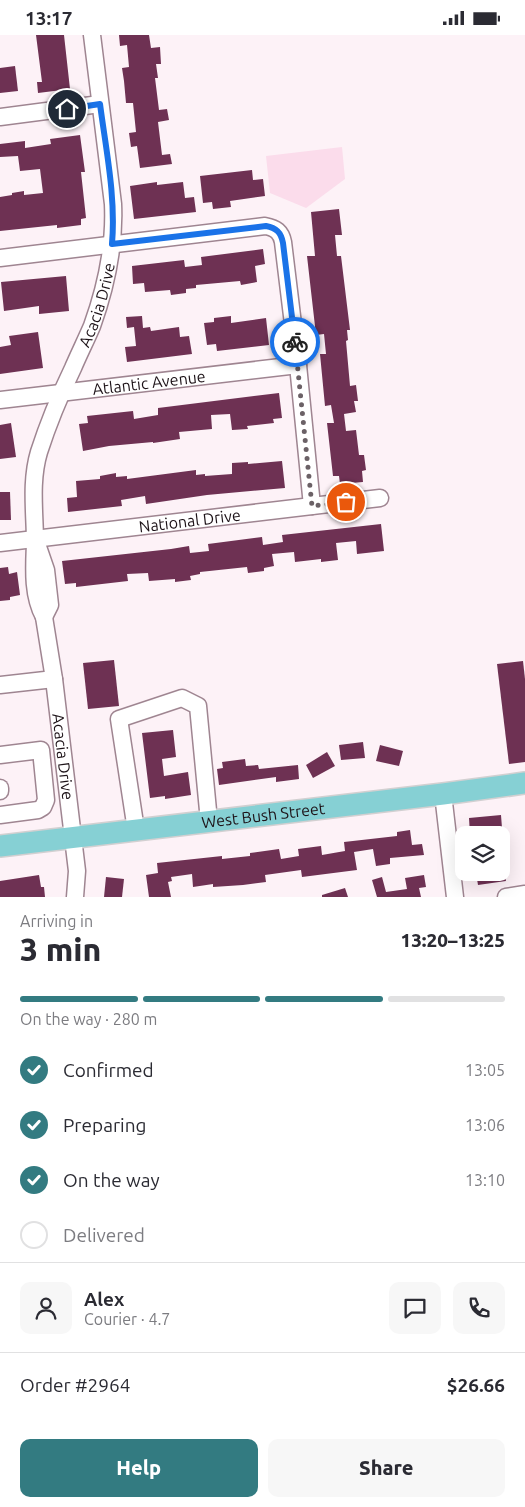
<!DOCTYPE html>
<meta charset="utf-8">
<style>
:root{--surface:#fff;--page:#f7f7f7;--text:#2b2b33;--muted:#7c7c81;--line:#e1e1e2;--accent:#337b81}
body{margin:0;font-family:Ubuntu,sans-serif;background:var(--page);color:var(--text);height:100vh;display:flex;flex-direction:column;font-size:19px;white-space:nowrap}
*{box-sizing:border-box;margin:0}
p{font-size:16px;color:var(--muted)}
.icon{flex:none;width:28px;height:28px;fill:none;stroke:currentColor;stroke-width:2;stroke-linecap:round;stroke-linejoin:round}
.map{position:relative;height:862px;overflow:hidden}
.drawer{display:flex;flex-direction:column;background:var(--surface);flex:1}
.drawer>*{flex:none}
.buttons{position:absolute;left:455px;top:791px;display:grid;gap:10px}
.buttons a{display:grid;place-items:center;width:55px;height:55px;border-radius:10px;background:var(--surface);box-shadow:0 5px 20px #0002;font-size:25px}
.pin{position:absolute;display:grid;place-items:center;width:42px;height:42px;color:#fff;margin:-21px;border:2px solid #fff;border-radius:50%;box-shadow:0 1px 5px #0007}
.courier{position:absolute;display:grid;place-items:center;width:50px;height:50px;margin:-25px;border:4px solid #1a73e8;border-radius:50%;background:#fff;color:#222;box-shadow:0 1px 6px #0007}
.overview em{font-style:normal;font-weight:800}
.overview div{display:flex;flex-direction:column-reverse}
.overview{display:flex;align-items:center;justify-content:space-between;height:85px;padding:0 20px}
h1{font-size:32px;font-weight:800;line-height:38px}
.bar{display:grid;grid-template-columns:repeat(4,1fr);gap:8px 5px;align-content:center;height:60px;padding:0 20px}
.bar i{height:6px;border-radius:4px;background:var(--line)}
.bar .on{background:var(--accent)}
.bar p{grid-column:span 4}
.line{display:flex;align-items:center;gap:12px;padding:0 20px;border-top:1px solid var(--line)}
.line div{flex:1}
.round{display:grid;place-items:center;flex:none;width:52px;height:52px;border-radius:10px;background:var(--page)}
ol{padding:0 20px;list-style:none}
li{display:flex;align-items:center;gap:15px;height:55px}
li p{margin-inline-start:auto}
li .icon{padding:5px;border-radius:50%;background:var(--accent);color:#fff;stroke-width:4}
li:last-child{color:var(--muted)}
li i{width:28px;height:28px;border:2px solid var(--line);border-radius:50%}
.action{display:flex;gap:10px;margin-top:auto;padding:10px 20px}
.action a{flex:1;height:58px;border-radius:10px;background:var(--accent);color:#fff;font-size:20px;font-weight:800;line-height:58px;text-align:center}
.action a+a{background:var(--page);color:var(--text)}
.status{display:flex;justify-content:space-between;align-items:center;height:35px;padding:0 25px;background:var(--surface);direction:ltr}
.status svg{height:14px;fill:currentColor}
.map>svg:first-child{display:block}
</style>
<div class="status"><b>13:17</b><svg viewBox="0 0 49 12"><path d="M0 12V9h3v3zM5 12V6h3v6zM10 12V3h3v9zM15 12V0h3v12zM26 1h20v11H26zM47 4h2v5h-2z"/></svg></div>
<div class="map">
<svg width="525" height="862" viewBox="0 0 525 862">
<rect width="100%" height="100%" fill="#fdf2f7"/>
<!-- green -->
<path fill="#fbdceb" d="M 342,112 L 345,144 L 306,173 L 270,158 L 266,121 Z"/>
<!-- building -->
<g fill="#6e3153">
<path d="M 36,0 L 64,0 L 70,54 L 38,58 L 37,47 L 42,47 Z"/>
<path d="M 119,0 L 149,0 L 151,13 L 160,12 L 161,29 L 156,29 L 158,43 L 155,43 L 159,75 L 167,74 L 169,85 L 158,87 L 162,120 L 170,119 L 172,129 L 140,133 L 137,111 L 131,112 L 129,98 L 136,97 L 133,68 L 126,68 L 124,46 L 122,33 L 129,32 L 127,10 L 120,11 Z"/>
<path d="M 15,31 L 18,56 L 0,58 L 0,33 Z"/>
<path d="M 80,100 L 85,137 L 81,137 L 86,183 L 81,184 L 81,190 L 57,193 L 57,190 L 0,196 L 0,162 L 12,160 L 12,158 L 24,156 L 24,160 L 43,158 L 40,134 L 20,136 L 18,121 L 0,122 L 0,109 L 25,106 L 25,113 L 51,109 L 50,104 Z"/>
<path d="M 252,135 L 253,145 L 263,144 L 265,161 L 230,166 L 231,172 L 213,174 L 212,167 L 203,168 L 200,141 Z"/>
<path d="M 157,147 L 157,150 L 183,147 L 185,163 L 194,162 L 196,177 L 134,184 L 130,151 Z"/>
<path d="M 339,174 L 342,200 L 335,200 L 337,221 L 341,221 L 350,295 L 347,295 L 348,305 L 346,306 L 350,351 L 356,350 L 358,366 L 354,366 L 356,377 L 344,379 L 346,396 L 356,395 L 359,420 L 364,420 L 366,435 L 362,436 L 363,447 L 340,449 L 339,441 L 333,441 L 327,388 L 334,388 L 331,370 L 325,371 L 320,319 L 326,319 L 324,299 L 316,300 L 307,221 L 315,221 L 311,177 Z"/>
<path d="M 263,214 L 265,229 L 255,231 L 257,247 L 241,250 L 240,246 L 196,250 L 196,253 L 186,254 L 186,258 L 171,260 L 170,255 L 145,257 L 144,248 L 133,249 L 132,231 L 184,225 L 185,232 L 202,230 L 201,222 Z"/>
<path d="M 66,241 L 69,276 L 39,279 L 39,271 L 4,276 L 1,247 Z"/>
<path d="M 142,281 L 143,293 L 150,292 L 151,296 L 179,292 L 180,302 L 189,301 L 192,319 L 127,327 L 125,312 L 136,311 L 134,292 L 127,293 L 126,282 Z"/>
<path d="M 231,281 L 231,288 L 266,283 L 269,310 L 217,316 L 216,309 L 207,310 L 204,288 L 214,287 L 214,283 Z"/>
<path d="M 38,297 L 43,333 L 0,339 L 0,312 L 11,310 L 9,301 Z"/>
<path d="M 279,358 L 282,383 L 273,384 L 274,388 L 247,391 L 248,394 L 232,395 L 230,379 L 211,380 L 212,394 L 179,397 L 180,404 L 153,408 L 153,407 L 109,411 L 83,416 L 79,389 L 88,388 L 87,381 L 133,376 L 134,384 L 158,380 L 158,373 Z"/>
<path d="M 11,388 L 16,422 L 0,424 L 0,390 Z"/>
<path d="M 282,426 L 285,453 L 207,460 L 146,469 L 145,461 L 121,465 L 122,471 L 68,477 L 67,463 L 77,462 L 76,446 L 100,444 L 100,441 L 116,438 L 116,442 L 127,441 L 127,444 L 196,435 L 196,440 L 205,439 L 205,441 L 232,439 L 232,428 L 248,427 L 248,429 Z"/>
<path d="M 0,457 L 10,457 L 11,485 L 0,485 Z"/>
<path d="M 381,489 L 384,516 L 357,519 L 356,506 L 336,508 L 338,525 L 321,527 L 321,524 L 295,527 L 294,517 L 272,519 L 274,531 L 264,533 L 264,536 L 248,538 L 247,532 L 200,537 L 200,539 L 190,541 L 191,545 L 175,547 L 175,544 L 149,546 L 148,538 L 127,539 L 128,546 L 76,552 L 76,548 L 65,549 L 62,526 L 171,514 L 189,511 L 190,518 L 209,516 L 208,509 L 262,502 L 263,510 L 283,507 L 282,500 Z"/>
<path d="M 8,532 L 9,539 L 17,537 L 20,560 L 10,562 L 10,565 L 0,566 L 0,533 Z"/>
<path d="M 114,625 L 119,671 L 88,674 L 83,628 Z"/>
<path d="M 523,626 L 525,644 L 525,727 L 509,729 L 497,629 Z"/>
<path d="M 173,695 L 176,722 L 162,724 L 164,741 L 188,737 L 191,760 L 165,764 L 165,761 L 150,763 L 142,698 Z"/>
<path d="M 363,707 L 365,723 L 341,725 L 339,710 Z"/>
<path d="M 380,710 L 403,716 L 399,731 L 376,726 Z"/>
<path d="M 327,717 L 335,731 L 313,743 L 306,730 Z"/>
<path d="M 245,724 L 246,731 L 258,730 L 259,734 L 298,730 L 299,744 L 276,747 L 276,742 L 219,750 L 217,734 L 223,733 L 222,727 Z"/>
<path d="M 501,780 L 502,793 L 489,794 L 489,800 L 470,800 L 469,783 Z"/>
<path d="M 410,795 L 412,810 L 422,809 L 424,820 L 390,823 L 390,829 L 376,831 L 373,814 L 354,817 L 357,835 L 302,842 L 301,835 L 265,840 L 266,847 L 243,850 L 213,852 L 213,849 L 193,852 L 192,839 L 171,842 L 172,846 L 168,847 L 171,862 L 149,862 L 146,840 L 158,838 L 157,828 L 222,821 L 222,824 L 250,821 L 250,818 L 279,814 L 281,824 L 299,821 L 298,814 L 321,811 L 322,820 L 345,816 L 344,807 L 397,801 L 397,797 Z"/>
<path d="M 476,838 L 504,838 L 506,846 L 478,850 Z"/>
<path d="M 39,840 L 41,852 L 44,852 L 45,862 L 0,862 L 0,846 Z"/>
<path d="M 424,840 L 426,852 L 419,853 L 421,862 L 377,862 L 372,845 L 382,842 L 386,857 L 407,854 L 405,843 Z"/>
<path d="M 106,842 L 124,844 L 122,862 L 104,862 Z"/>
<path d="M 345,853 L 348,862 L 322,862 L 322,860 Z"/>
</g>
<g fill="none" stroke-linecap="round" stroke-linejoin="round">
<!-- minor casing -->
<g stroke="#9f8591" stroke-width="19">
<g id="minor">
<path d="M 0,82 L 100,69"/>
<path d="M 0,223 L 265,191 C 276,193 281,197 283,207 L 298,330 L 312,471"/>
<path id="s1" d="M 0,365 L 298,330"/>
<path id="s2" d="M 35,503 L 46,535 L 50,570 L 44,582 C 32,560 34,533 35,508 C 35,478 30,447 39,417 C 48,389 60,360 73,333 C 79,319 86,305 92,291 C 106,252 115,211 113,169 L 92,0"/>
<path id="s3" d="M 0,508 L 380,463"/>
<path id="s4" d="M 44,582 L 54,644 L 77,836 L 75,862"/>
<path d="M 0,650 L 54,644"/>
<path d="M 0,720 L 41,715 L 46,765 L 43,772 L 38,775 L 0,780"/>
<path d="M 0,753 L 0,756"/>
<path d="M 443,759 L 455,862"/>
<path d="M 136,795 L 119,684 L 182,663 L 198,671 L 209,786"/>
<path d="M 506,862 L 525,859"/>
</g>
</g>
<!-- major casing -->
<g stroke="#d2d0d1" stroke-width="24">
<g id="major">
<path id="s5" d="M 0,811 L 443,759 L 525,748"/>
</g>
</g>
<!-- minor -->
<use href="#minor" stroke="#fff" stroke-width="16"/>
<!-- major -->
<use href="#major" stroke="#86d0d4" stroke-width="21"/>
</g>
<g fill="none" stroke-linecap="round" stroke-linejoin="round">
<!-- done -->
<path stroke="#6b6166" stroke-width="5" stroke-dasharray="0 9" d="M 295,307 L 312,471 L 346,467"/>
<!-- route -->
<path stroke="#1a73e8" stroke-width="6" d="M 67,74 L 100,69 C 106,115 116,162 112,209 L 266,191 C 276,193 281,197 283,208 L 295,307"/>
</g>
<g text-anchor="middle" stroke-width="5" stroke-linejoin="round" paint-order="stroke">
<!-- street labels -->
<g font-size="16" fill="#1d1318" stroke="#fdf2f7">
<text dy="6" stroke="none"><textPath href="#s2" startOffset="408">Acacia Drive</textPath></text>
<text dy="6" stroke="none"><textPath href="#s1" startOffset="150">Atlantic Avenue</textPath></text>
<text dy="6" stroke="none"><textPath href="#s3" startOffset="191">National Drive</textPath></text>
<text dy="6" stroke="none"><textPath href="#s4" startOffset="141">Acacia Drive</textPath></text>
<text dy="6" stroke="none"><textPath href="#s5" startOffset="265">West Bush Street</textPath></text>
</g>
</g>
</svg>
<div class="buttons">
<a><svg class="icon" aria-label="layers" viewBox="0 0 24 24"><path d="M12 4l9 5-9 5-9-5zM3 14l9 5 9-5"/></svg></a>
</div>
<div class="pin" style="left:346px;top:467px;background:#ea580c"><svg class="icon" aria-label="bag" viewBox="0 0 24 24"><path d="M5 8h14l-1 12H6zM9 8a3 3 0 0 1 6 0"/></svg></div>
<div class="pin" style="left:67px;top:74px;background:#1f2937"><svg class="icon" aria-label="home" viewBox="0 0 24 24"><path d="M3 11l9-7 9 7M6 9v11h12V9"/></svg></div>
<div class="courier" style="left:295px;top:307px"><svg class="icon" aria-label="bike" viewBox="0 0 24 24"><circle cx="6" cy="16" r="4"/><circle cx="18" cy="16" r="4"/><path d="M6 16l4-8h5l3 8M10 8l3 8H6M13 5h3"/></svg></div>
</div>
<section class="drawer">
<div class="overview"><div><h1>3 min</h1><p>Arriving in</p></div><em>13:20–13:25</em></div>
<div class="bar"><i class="on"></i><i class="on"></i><i class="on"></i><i></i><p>On the way · 280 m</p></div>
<ol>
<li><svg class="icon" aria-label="check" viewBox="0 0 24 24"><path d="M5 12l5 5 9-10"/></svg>Confirmed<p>13:05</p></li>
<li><svg class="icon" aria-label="check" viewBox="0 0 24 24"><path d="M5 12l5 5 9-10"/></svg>Preparing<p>13:06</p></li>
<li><svg class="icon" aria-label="check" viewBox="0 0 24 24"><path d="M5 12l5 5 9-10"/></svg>On the way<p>13:10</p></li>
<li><i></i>Delivered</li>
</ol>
<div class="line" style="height:90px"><a class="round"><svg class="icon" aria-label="person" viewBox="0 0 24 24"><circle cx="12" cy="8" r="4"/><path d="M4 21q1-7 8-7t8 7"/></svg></a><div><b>Alex</b><p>Courier · 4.7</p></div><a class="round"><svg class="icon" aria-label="chat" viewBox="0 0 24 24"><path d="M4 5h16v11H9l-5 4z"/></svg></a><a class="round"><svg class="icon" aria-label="phone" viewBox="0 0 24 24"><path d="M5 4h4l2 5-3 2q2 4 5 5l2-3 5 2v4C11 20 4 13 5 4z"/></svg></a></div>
<div class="line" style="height:65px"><div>Order #2964</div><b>$26.66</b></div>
<div class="action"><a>Help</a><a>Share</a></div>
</section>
